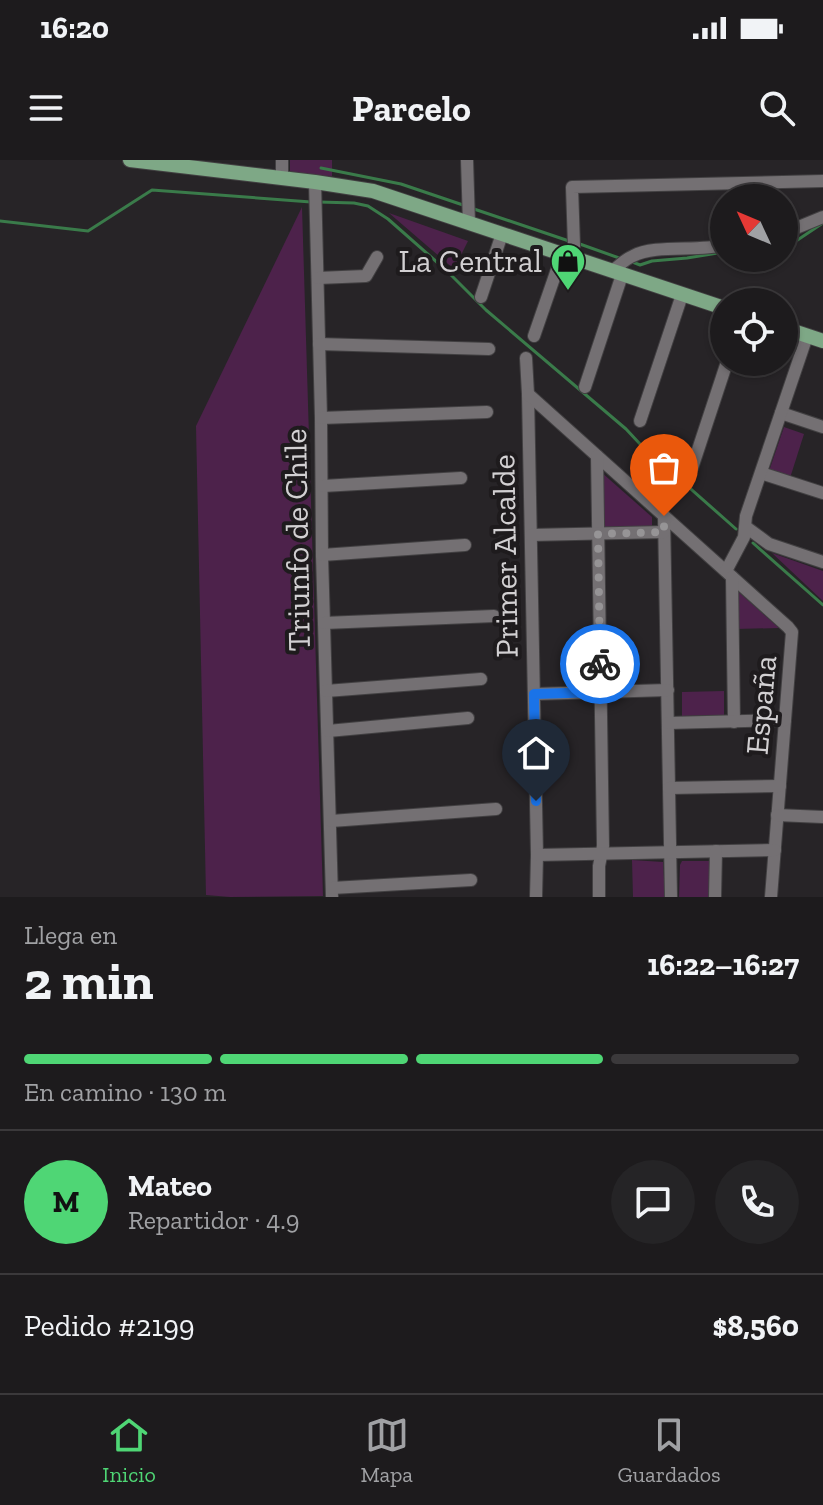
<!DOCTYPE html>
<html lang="es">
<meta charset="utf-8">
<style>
:root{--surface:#1d1b1d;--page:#252426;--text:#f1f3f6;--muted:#a0a1a4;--line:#3b393b;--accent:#4fd675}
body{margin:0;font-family:"Zilla Slab",serif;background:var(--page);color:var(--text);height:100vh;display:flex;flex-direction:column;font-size:30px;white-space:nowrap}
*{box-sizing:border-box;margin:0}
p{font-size:26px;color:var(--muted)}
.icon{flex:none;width:44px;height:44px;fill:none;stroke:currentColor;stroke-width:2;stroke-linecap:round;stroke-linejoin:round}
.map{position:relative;height:737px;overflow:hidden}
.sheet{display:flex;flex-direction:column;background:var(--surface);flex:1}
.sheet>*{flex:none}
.needle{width:52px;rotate:314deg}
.tools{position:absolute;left:710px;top:24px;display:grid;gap:16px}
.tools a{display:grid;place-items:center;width:88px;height:88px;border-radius:50%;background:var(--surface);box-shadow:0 2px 6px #0004,0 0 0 2px var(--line);font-size:40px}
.pin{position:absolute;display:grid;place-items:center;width:68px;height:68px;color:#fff;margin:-82px -34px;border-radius:50% 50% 50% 0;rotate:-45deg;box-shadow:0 0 8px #0007}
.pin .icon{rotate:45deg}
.courier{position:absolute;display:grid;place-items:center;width:80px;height:80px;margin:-40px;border:6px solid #1a73e8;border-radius:50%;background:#fff;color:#222;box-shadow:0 2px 10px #0007}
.overview em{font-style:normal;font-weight:700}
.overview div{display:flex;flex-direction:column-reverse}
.overview{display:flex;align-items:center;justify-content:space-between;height:136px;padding:0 24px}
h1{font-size:52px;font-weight:700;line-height:60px}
.bar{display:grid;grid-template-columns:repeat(4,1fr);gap:12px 8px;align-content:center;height:96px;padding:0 24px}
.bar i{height:10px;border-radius:6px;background:var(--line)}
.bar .selected{background:var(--accent)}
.bar p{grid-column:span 4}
.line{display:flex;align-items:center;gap:20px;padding:0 24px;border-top:2px solid var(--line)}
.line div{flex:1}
.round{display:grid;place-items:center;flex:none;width:84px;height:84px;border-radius:42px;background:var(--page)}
.status{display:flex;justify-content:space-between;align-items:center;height:56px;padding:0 40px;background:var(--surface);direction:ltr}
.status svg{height:22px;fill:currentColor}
header{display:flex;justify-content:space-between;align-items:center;height:104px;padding:0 24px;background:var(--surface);font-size:36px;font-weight:700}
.tab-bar{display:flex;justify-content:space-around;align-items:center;height:112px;border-top:2px solid var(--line);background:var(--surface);font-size:22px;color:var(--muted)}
.tab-bar a{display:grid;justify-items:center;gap:4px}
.tab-bar .selected{color:var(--accent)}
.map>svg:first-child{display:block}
</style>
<div class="status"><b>16:20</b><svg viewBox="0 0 49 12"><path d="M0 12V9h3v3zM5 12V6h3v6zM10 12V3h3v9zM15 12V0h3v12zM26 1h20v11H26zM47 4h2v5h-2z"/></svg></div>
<header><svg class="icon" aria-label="menu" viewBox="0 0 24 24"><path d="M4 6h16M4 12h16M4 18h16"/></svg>Parcelo<svg class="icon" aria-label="search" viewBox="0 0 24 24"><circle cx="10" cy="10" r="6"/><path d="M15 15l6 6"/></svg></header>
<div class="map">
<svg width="823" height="737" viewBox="0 0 823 737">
<rect width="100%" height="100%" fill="#272427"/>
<!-- green -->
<g fill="#4d224b">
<path d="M 290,0 L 332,0 L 332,16 L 290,15 Z"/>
<path d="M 302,47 L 323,736 L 230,737 L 206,735 L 196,266 Z"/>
<path d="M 389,53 L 468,81 L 454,109 Z"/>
<path d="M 784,267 L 804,274 L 790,318 L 769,311 Z"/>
<path d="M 601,312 L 652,357 L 652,368 L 601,368 Z"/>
<path d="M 772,393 L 823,411 L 823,441 Z"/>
<path d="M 734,428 L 779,468 L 735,469 Z"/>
<path d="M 724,531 L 724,555 L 682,556 L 682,532 Z"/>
<path d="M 632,700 L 663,702 L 665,737 L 633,737 Z"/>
<path d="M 682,701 L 713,701 L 711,737 L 679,737 L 680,705 Z"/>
</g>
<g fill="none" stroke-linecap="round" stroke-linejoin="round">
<!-- stream -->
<g stroke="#3a7b4a" stroke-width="3">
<path d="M 321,8 L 401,24 L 463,45"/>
<path d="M 319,42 L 354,43 L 368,46 L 388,59 L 447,111 L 486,150 L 626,269 L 640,284 L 736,369"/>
<path d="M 474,49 L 569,81"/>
<path d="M 0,61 L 88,71 L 152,30 L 311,42"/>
<path d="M 784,81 L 796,81 L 823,63"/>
<path d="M 577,83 L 622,99"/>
<path d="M 630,101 L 640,105 L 652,101 L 687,98 L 724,92"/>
<path d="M 753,383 L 823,445"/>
</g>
<!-- minor casing -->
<g stroke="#424042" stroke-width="14">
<g id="minor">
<path d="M 467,0 L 469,63"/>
<path d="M 282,18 L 282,0"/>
<path d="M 315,22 L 321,258 L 322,395 L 332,737"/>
<path d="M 784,73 L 823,57"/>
<path d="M 571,98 L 574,86 L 572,27 L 823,21"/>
<path d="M 612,111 C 618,107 625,99 633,96 C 655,84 698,92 724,85"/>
<path d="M 318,118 L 366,116 L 377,97"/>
<path d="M 481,137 L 502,74"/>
<path d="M 534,176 L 562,95"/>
<path d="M 319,184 L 489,189"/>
<path d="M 526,198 L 528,234 L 537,695 L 536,737"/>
<path d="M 585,227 L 622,115"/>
<path d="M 528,234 L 788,467 L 792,472 L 771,737"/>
<path d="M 781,253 L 823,267"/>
<path d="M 321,258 L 487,252"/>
<path d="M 640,261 L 682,135"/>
<path d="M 597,296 L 603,686 L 599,706 L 599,737"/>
<path d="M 692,308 L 727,202"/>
<path d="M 761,313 L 823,333"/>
<path d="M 323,326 L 461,318"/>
<path d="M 664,356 L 671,737"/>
<path d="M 746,367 L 769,384 L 823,402"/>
<path d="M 531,375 L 664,372"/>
<path d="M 322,395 L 465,385"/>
<path d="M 726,411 L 744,377 L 746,356 L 807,176"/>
<path d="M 732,417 L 734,562"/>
<path d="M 324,463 L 494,456"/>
<path d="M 326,531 L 481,519"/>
<path d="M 534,534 L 668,530"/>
<path d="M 668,563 L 785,560"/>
<path d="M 328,571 L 468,558"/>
<path d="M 669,628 L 780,626"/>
<path d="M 777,655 L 823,657"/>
<path d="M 331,661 L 496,649"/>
<path d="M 537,695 L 775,690"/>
<path d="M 332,728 L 471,720"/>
<path d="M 715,737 L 716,691"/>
</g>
</g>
<!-- major casing -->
<g stroke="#424042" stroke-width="16">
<g id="major">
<path d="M 130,0 L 315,22 L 373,31 L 724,148"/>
<path d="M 784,168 L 823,181"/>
</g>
</g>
<!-- minor -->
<use href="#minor" stroke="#747073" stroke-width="12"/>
<!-- major -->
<use href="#major" stroke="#7ea886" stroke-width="14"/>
</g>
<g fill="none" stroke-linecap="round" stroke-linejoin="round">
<!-- done -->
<path stroke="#969496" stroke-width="8" stroke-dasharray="0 14.4" d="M 600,504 L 598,374 L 664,372 L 664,356"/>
<!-- route -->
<path stroke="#1a73e8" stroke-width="10" d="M 536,641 L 534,534 L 601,532 L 600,504"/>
</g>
<!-- icons -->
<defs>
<g id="shop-pin" transform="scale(1.8)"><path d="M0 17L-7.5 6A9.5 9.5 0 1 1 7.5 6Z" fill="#4fd675" stroke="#1e1b1d"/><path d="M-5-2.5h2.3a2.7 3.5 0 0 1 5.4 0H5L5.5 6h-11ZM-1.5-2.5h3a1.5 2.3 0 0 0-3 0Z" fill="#111"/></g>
</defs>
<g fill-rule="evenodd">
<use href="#shop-pin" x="568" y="101"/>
</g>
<g text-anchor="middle" stroke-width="8" stroke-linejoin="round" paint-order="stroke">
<!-- poi labels -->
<g font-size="32" fill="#d2d0d2" stroke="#1e1b1d" text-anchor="end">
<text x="542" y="112">La Central</text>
</g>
<!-- street labels -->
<g font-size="32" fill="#d2d0d2" stroke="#1e1b1d">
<text transform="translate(297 380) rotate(-91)" y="11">Triunfo de Chile</text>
<text transform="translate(505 396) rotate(-91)" y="11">Primer Alcalde</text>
<text transform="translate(761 545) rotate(-85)" y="11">España</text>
</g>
</g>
</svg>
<div class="tools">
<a><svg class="needle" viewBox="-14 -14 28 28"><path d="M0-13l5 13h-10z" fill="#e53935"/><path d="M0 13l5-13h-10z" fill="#a0a1a4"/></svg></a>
<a><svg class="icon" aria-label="locate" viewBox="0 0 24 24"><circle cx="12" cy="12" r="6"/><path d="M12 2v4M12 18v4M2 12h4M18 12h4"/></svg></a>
</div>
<div class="pin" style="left:664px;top:356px;background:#ea580c"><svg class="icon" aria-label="bag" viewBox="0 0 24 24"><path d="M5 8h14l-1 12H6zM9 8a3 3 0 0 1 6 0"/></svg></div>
<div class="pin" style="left:536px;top:641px;background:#1f2937"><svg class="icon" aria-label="home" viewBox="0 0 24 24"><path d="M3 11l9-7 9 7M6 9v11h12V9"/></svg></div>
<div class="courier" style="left:600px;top:504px"><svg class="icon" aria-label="bike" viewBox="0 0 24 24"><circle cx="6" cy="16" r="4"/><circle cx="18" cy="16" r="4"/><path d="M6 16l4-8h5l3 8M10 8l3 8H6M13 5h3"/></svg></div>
</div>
<section class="sheet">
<div class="overview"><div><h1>2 min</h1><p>Llega en</p></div><em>16:22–16:27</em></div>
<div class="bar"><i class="selected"></i><i class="selected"></i><i class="selected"></i><i></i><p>En camino · 130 m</p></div>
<div class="line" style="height:144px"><b class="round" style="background:var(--accent);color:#111">M</b><div><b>Mateo</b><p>Repartidor · 4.9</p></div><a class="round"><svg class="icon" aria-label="chat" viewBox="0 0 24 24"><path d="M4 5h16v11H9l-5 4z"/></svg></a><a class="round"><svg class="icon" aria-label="phone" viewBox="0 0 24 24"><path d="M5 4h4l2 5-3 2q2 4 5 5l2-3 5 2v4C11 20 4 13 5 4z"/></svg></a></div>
<div class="line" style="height:104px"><div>Pedido #2199</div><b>$8,560</b></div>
</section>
<nav class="tab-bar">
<a class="selected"><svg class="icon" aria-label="home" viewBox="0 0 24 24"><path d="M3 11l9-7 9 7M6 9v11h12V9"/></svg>Inicio</a>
<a><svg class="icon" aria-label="map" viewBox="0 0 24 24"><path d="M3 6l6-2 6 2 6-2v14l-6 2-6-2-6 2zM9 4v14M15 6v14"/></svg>Mapa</a>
<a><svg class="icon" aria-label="saved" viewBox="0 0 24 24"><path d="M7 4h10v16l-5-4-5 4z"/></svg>Guardados</a>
</nav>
